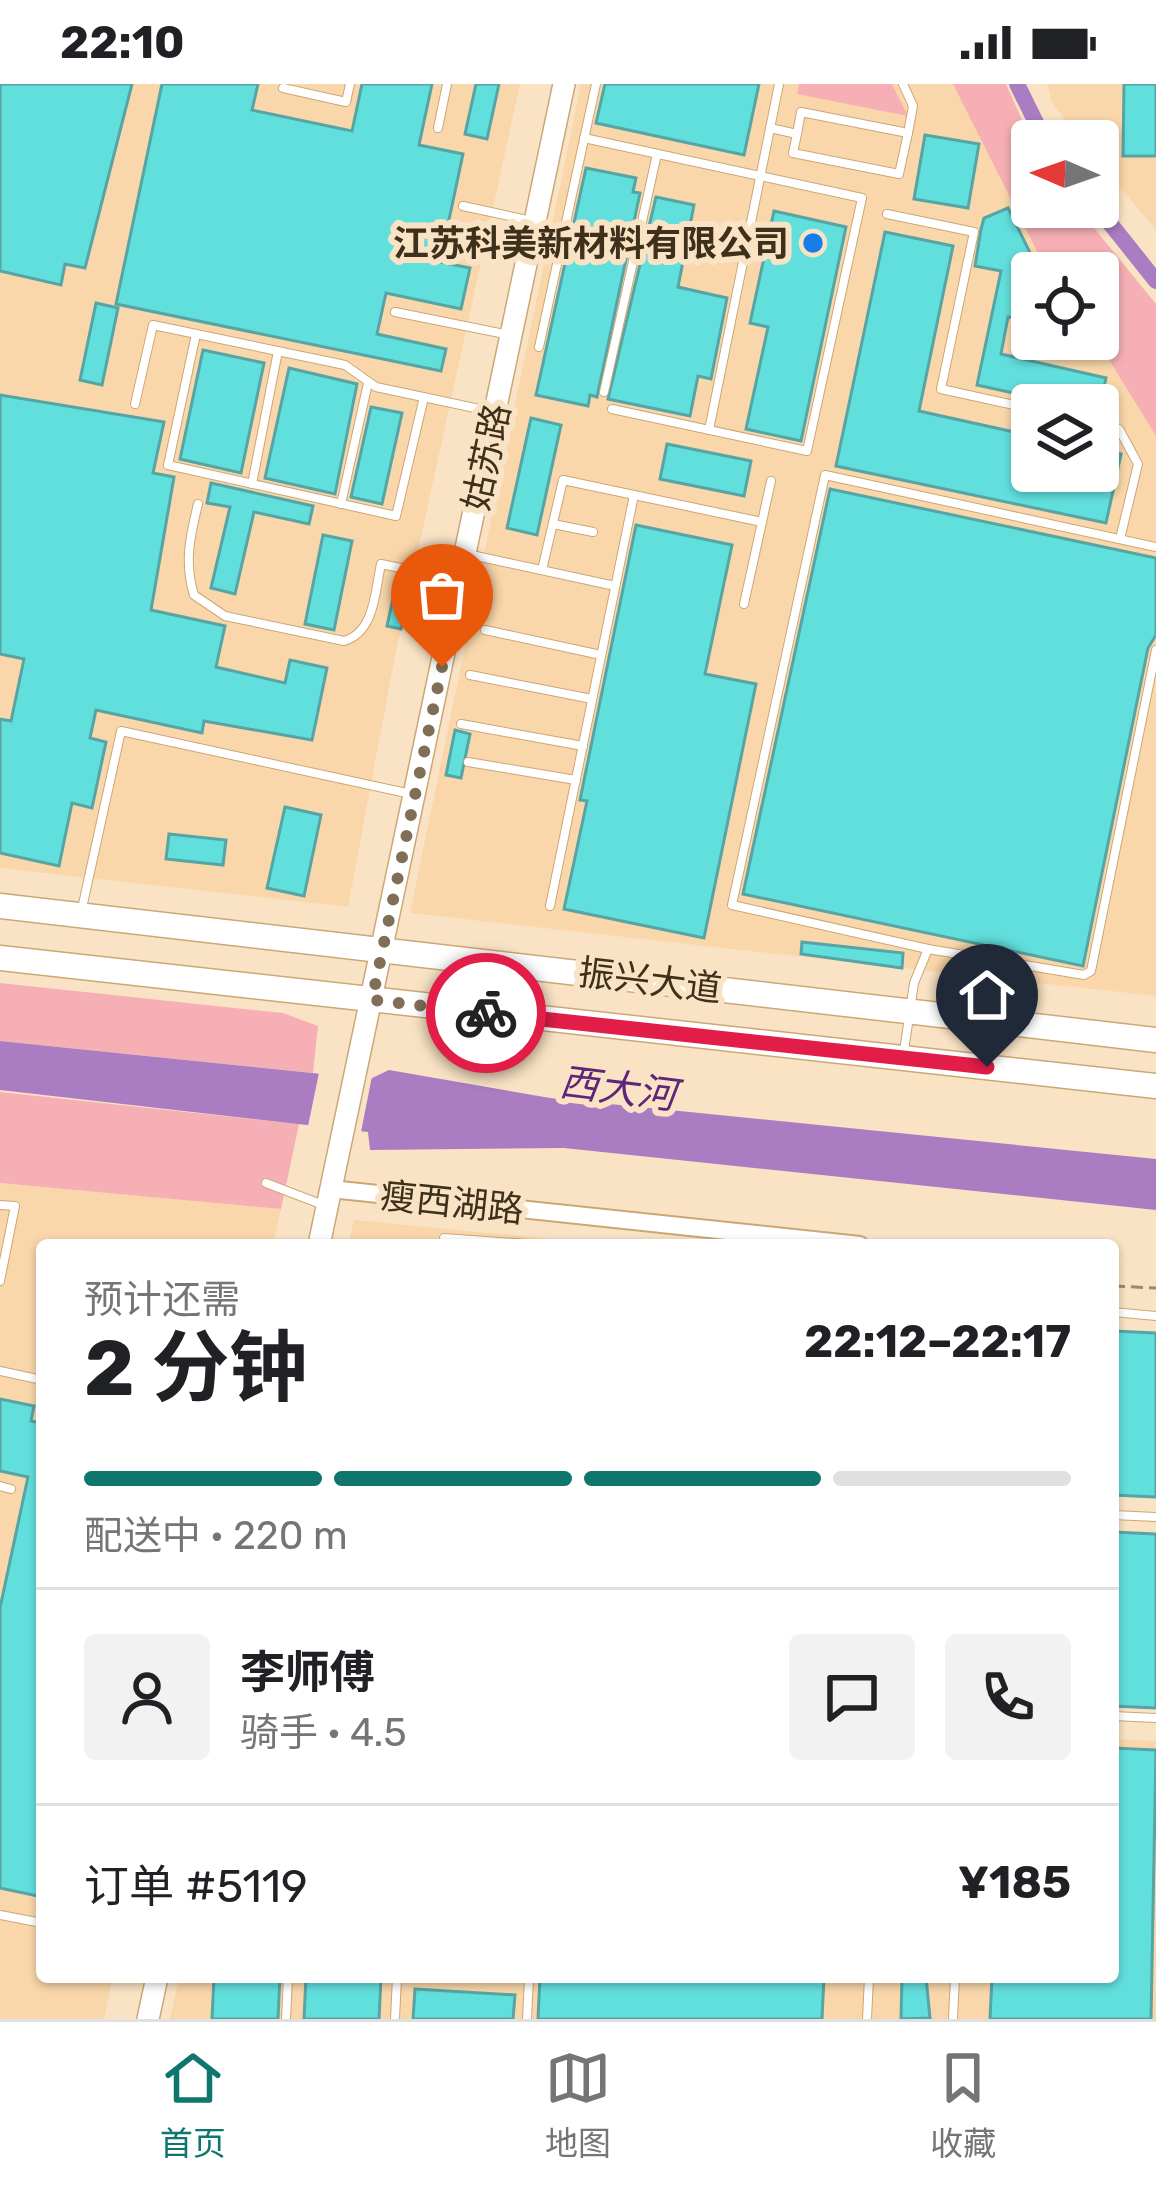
<!DOCTYPE html>
<html lang="zh">
<meta charset="utf-8">
<style>
:root{--surface:#fff;--page:#f2f2f2;--text:#202124;--muted:#757577;--line:#e0e0e0;--accent:#0f766e}
body{margin:0;font-family:Rubik,"Noto Sans SC",sans-serif;background:var(--page);color:var(--text);height:100vh;display:flex;flex-direction:column;font-size:45px;white-space:nowrap}
*{box-sizing:border-box;margin:0}
p{font-size:39px;color:var(--muted)}
.icon{flex:none;width:66px;height:66px;fill:none;stroke:currentColor;stroke-width:2;stroke-linecap:round;stroke-linejoin:round}
.map{position:relative;flex:1;overflow:hidden}
.drawer{position:absolute;left:36px;top:1155px;width:1083px;height:744px;display:flex;flex-direction:column;background:var(--surface);border-radius:12px;box-shadow:0 3px 9px #0004}
.drawer>*{flex:none}
.needle{width:78px;rotate:272deg}
.tools{position:absolute;left:1011px;top:36px;display:grid;gap:24px}
.tools a{display:grid;place-items:center;width:108px;height:108px;border-radius:12px;background:var(--surface);box-shadow:0 3px 9px #0004;font-size:60px}
.pin{position:absolute;display:grid;place-items:center;width:102px;height:102px;color:#fff;margin:-123px -51px;border-radius:50% 50% 50% 0;rotate:-45deg;box-shadow:0 0 12px #0007}
.pin .icon{rotate:45deg}
.courier{position:absolute;display:grid;place-items:center;width:120px;height:120px;margin:-60px;border:9px solid #e11d48;border-radius:50%;background:#fff;color:#222;box-shadow:0 3px 15px #0007}
.summary em{font-style:normal;font-weight:700}
.summary div{display:flex;flex-direction:column-reverse}
.summary{display:flex;align-items:center;justify-content:space-between;height:204px;padding:0 48px}
h1{font-size:78px;font-weight:700;line-height:90px}
.bar{display:grid;grid-template-columns:repeat(4,1fr);gap:18px 12px;align-content:center;height:144px;padding:0 48px}
.bar i{height:15px;border-radius:9px;background:var(--line)}
.bar .selected{background:var(--accent)}
.bar p{grid-column:span 4}
.line{display:flex;align-items:center;gap:30px;padding:0 48px;border-top:3px solid var(--line)}
.line div{flex:1}
.round{display:grid;place-items:center;flex:none;width:126px;height:126px;border-radius:12px;background:var(--page)}
.status{display:flex;justify-content:space-between;align-items:center;height:84px;padding:0 60px;background:var(--surface);direction:ltr}
.status svg{height:33px;fill:currentColor}
.tabs{display:flex;justify-content:space-around;align-items:center;height:168px;border-top:3px solid var(--line);background:var(--surface);font-size:33px;color:var(--muted)}
.tabs a{display:grid;justify-items:center;gap:6px}
.tabs .selected{color:var(--accent)}
.map>svg:first-child{display:block}
</style>
<div class="status"><b>22:10</b><svg viewBox="0 0 49 12"><path d="M0 12V9h3v3zM5 12V6h3v6zM10 12V3h3v9zM15 12V0h3v12zM26 1h20v11H26zM47 4h2v5h-2z"/></svg></div>
<div class="map">
<svg width="1156" height="1935" viewBox="0 0 1156 1935">
<rect width="100%" height="100%" fill="#fae3c5"/>
<!-- built -->
<g fill="#f9d7aa" fill-rule="evenodd">
<path d="M 0,0 L 520,0 L 395,572 L 348,823 L 0,784 Z"/>
<path d="M 581,0 L 953,0 L 957,4 L 1048,189 L 1032,189 L 1032,255 L 1096,255 L 1156,352 L 1156,912 L 410,829 ZM 1032,321 L 1098,321 L 1098,387 L 1032,387 Z"/>
<path d="M 1047,0 L 1156,0 L 1156,146 L 1098,77 L 1098,57 L 1082,57 L 1052,18 Z"/>
<path d="M 0,1099 L 281,1125 L 273,1161 L 42,1161 L 42,1893 L 113,1893 L 104,1935 L 0,1935 Z"/>
<path d="M 354,1136 L 614,1161 L 348,1161 Z"/>
<path d="M 1113,1655 L 1156,1657 L 1156,1935 L 170,1935 L 179,1893 L 1113,1893 Z"/>
</g>
<!-- green -->
<g fill="#f6b0b5">
<path d="M 799,0 L 892,0 L 908,32 L 797,10 Z"/>
<path d="M 953,0 L 1006,0 L 1032,58 L 1032,123 L 1077,123 L 1156,220 L 1156,352 L 1096,255 L 1098,189 L 1048,189 Z"/>
<path d="M 0,899 L 283,929 L 318,942 L 313,989 L 0,957 Z"/>
<path d="M 0,1008 L 299,1040 L 281,1125 L 0,1099 Z"/>
</g>
<!-- water -->
<path fill="#aa7cc1" d="M 0,957 L 370,995 L 389,986 L 550,1014 L 1156,1075 L 1156,1126 L 564,1064 L 370,1066 L 368,1048 L 0,1006 Z"/>
<!-- pier -->
<path fill="#fae3c5" d="M 320,984 L 373,987 L 360,1053 L 307,1047 Z"/>
<g fill="none" stroke-linecap="round" stroke-linejoin="round">
<!-- canal -->
<g stroke="#aa7cc1" stroke-width="16">
<path d="M 1017,0 L 1045,57"/>
<path d="M 1097,123 L 1156,197"/>
</g>
</g>
<!-- building -->
<g fill="#61dfdd" stroke="#56a5a4" stroke-width="3">
<path d="M 0,0 L 132,0 L 85,184 L 65,180 L 61,201 L 0,187 Z"/>
<path d="M 162,0 L 258,0 L 252,26 L 352,47 L 362,0 L 432,0 L 419,61 L 463,70 L 440,178 L 470,184 L 461,225 L 386,209 L 377,250 L 446,265 L 441,287 L 116,220 Z"/>
<path d="M 476,0 L 499,0 L 487,55 L 465,50 Z"/>
<path d="M 605,0 L 759,0 L 744,71 L 596,39 Z"/>
<path d="M 1124,0 L 1156,0 L 1156,72 L 1123,72 Z"/>
<path d="M 925,51 L 979,60 L 968,124 L 914,115 Z"/>
<path d="M 586,84 L 636,94 L 633,108 L 640,109 L 597,313 L 590,311 L 588,322 L 536,311 Z"/>
<path d="M 656,113 L 694,121 L 678,203 L 727,214 L 711,295 L 698,292 L 690,332 L 608,315 Z"/>
<path d="M 1008,124 L 1040,189 L 1032,189 L 1032,222 L 1017,219 L 1015,234 L 1008,233 L 1001,270 L 1106,294 L 1100,321 L 1069,321 L 977,301 L 1001,187 L 975,182 L 981,145 L 984,134 Z"/>
<path d="M 774,127 L 846,143 L 801,357 L 746,345 L 768,243 L 750,239 Z"/>
<path d="M 885,148 L 953,162 L 919,327 L 1032,352 L 1032,387 L 1098,387 L 1098,366 L 1121,370 L 1106,439 L 836,382 Z"/>
<path d="M 96,219 L 118,224 L 102,301 L 80,296 Z"/>
<path d="M 203,266 L 264,279 L 241,389 L 180,375 Z"/>
<path d="M 289,284 L 357,300 L 335,410 L 265,394 Z"/>
<path d="M 0,311 L 164,338 L 153,389 L 174,393 L 151,526 L 225,542 L 216,583 L 285,599 L 290,576 L 327,584 L 312,656 L 204,637 L 202,649 L 96,626 L 90,654 L 106,658 L 92,724 L 72,719 L 59,782 L 0,769 L 0,635 L 11,637 L 24,575 L 0,570 Z"/>
<path d="M 371,323 L 402,329 L 382,420 L 351,413 Z"/>
<path d="M 531,334 L 561,341 L 537,451 L 507,444 Z"/>
<path d="M 667,360 L 751,377 L 744,412 L 660,395 Z"/>
<path d="M 211,399 L 313,422 L 309,440 L 254,428 L 235,510 L 211,504 L 230,423 L 207,419 Z"/>
<path d="M 830,405 L 1156,474 L 1156,551 L 1148,564 L 1083,882 L 743,810 Z"/>
<path d="M 636,441 L 732,461 L 705,590 L 756,600 L 704,854 L 564,825 L 587,717 L 580,716 Z"/>
<path d="M 323,451 L 352,457 L 334,546 L 305,540 Z"/>
<path d="M 395,505 L 409,508 L 401,545 L 387,542 Z"/>
<path d="M 455,646 L 470,650 L 461,694 L 446,691 Z"/>
<path d="M 285,723 L 321,731 L 304,812 L 267,804 Z"/>
<path d="M 169,750 L 226,756 L 223,781 L 166,775 Z"/>
<path d="M 802,858 L 903,869 L 902,884 L 801,870 Z"/>
<path d="M 1113,1247 L 1156,1249 L 1156,1413 L 1113,1411 Z"/>
<path d="M 0,1315 L 34,1322 L 31,1337 L 42,1339 L 42,1813 L 0,1804 L 0,1524 L 28,1393 L 0,1387 Z"/>
<path d="M 1113,1448 L 1156,1450 L 1156,1624 L 1113,1622 Z"/>
<path d="M 1113,1664 L 1156,1666 L 1151,1935 L 990,1935 L 992,1893 L 1113,1893 Z"/>
<path d="M 214,1893 L 280,1893 L 278,1935 L 212,1935 Z"/>
<path d="M 306,1893 L 381,1895 L 379,1935 L 304,1935 Z"/>
<path d="M 540,1893 L 824,1893 L 822,1935 L 538,1935 Z"/>
<path d="M 902,1893 L 926,1893 L 930,1934 L 901,1935 Z"/>
<path d="M 415,1905 L 515,1911 L 513,1935 L 413,1935 Z"/>
</g>
<g fill="none" stroke-linecap="round" stroke-linejoin="round">
<!-- service casing -->
<g stroke="#cca776" stroke-width="10">
<g id="service">
<path d="M 903,0 L 913,22 L 908,49"/>
<path d="M 283,4 L 346,18 L 350,0"/>
<path d="M 438,44 L 447,0"/>
<path d="M 770,44 L 797,50 L 793,69 L 899,90 L 908,49 L 801,28 L 797,50"/>
<path d="M 584,54 L 862,114 L 807,367 L 612,325"/>
<path d="M 463,122 L 532,137"/>
<path d="M 887,130 L 974,148 L 941,305 L 1032,325"/>
<path d="M 395,228 L 510,251"/>
<path d="M 196,250 L 168,381 L 396,432 L 424,313"/>
<path d="M 539,263 L 596,0"/>
<path d="M 604,308 L 657,70"/>
<path d="M 135,320 L 153,241 L 345,281 L 376,303 L 489,327"/>
<path d="M 1098,340 L 1119,345 L 1138,380 L 1120,455"/>
<path d="M 709,346 L 779,0"/>
<path d="M 252,400 L 278,267"/>
<path d="M 198,420 C 190,452 184,479 194,511 L 225,532 L 344,557 C 375,548 375,507 381,480 L 458,496"/>
<path d="M 341,420 L 368,299"/>
<path d="M 553,440 L 593,448"/>
<path d="M 1156,463 L 825,391 L 732,821 L 928,865 L 1084,891 L 1091,887 L 1156,566"/>
<path d="M 467,470 L 615,502"/>
<path d="M 542,486 L 563,396 L 762,438"/>
<path d="M 744,520 L 771,397"/>
<path d="M 485,546 L 601,571"/>
<path d="M 470,591 L 592,615"/>
<path d="M 461,640 L 583,662"/>
<path d="M 468,678 L 576,696"/>
<path d="M 550,822 L 634,411"/>
<path d="M 81,829 L 121,647 L 411,710"/>
<path d="M 904,967 L 914,899 L 928,865"/>
<path d="M 266,1099 L 326,1122"/>
<path d="M 0,1121 L 15,1122 L 0,1197"/>
<path d="M 444,1161 L 444,1154 L 543,1161"/>
<path d="M 1113,1228 L 1156,1232"/>
<path d="M 0,1287 L 42,1296"/>
<path d="M 0,1402 L 11,1405"/>
<path d="M 1113,1431 L 1156,1433"/>
<path d="M 1113,1632 L 1156,1634"/>
<path d="M 0,1831 L 42,1839"/>
<path d="M 286,1935 L 288,1893"/>
<path d="M 395,1935 L 397,1893"/>
<path d="M 527,1935 L 529,1893"/>
<path d="M 867,1935 L 869,1893"/>
<path d="M 953,1935 L 955,1893"/>
</g>
</g>
<!-- minor casing -->
<g stroke="#cca776" stroke-width="20">
<path id="minor" d="M 331,1105 L 860,1161"/>
</g>
<!-- tertiary casing -->
<g stroke="#cca776" stroke-width="24">
<g id="tertiary">
<path d="M 319,1161 L 564,0"/>
<path d="M 148,1935 L 157,1893"/>
</g>
</g>
<!-- secondary casing -->
<g stroke="#cca776" stroke-width="27">
<g id="secondary">
<path d="M 0,822 L 1156,956"/>
<path d="M 0,874 L 1156,1002"/>
</g>
</g>
<!-- path -->
<path stroke="#9c8970" stroke-width="3" stroke-dasharray="12 6" stroke-linecap="butt" d="M 1113,1202 L 1156,1204"/>
<!-- service -->
<use href="#service" stroke="#fff" stroke-width="8"/>
<!-- minor -->
<use href="#minor" stroke="#fff" stroke-width="16"/>
<!-- tertiary -->
<use href="#tertiary" stroke="#fff" stroke-width="21"/>
<!-- secondary -->
<use href="#secondary" stroke="#fff" stroke-width="24"/>
</g>
<g fill="none" stroke-linecap="round" stroke-linejoin="round">
<!-- done -->
<path stroke="#806f56" stroke-width="12" stroke-dasharray="0 21.6" d="M 442,583 L 372,916 L 486,929"/>
<!-- route -->
<path stroke="#e11d48" stroke-width="15" d="M 486,929 L 987,983"/>
</g>
<!-- markers -->
<circle fill="#167ee6" stroke="#fae3c5" stroke-width="4.5" cx="813" cy="159" r="12"/>
<g text-anchor="middle" stroke-width="12" stroke-linejoin="round" paint-order="stroke">
<!-- poi labels -->
<g font-size="36" font-weight="bold" fill="#3e301b" stroke="#fae3c5" text-anchor="end">
<text x="789" y="172">江苏科美新材料有限公司</text>
</g>
<!-- street labels -->
<g font-size="36" fill="#3e301b" stroke="#fae3c5">
<text transform="translate(486 373) rotate(-78)" y="13">姑苏路</text>
<text transform="translate(650 896) rotate(7)" y="13">振兴大道</text>
<text transform="translate(452 1118) rotate(6)" y="13">瘦西湖路</text>
</g>
<!-- water labels -->
<g font-size="39" font-style="italic" fill="#5f2578" stroke="#fae3c5">
<text transform="translate(618 1004) rotate(7)" y="14">西大河</text>
</g>
</g>
</svg>
<div class="tools">
<a><svg class="needle" viewBox="-14 -14 28 28"><path d="M0-13l5 13h-10z" fill="#e53935"/><path d="M0 13l5-13h-10z" fill="#757577"/></svg></a>
<a><svg class="icon" aria-label="locate" viewBox="0 0 24 24"><circle cx="12" cy="12" r="6"/><path d="M12 2v4M12 18v4M2 12h4M18 12h4"/></svg></a>
<a><svg class="icon" aria-label="layers" viewBox="0 0 24 24"><path d="M12 4l9 5-9 5-9-5zM3 14l9 5 9-5"/></svg></a>
</div>
<div class="pin" style="left:442px;top:583px;background:#ea580c"><svg class="icon" aria-label="bag" viewBox="0 0 24 24"><path d="M5 8h14l-1 12H6zM9 8a3 3 0 0 1 6 0"/></svg></div>
<div class="pin" style="left:987px;top:983px;background:#1f2937"><svg class="icon" aria-label="home" viewBox="0 0 24 24"><path d="M3 11l9-7 9 7M6 9v11h12V9"/></svg></div>
<div class="courier" style="left:486px;top:929px"><svg class="icon" aria-label="bike" viewBox="0 0 24 24"><circle cx="6" cy="16" r="4"/><circle cx="18" cy="16" r="4"/><path d="M6 16l4-8h5l3 8M10 8l3 8H6M13 5h3"/></svg></div>
<section class="drawer">
<div class="summary"><div><h1>2 分钟</h1><p>预计还需</p></div><em>22:12–22:17</em></div>
<div class="bar"><i class="selected"></i><i class="selected"></i><i class="selected"></i><i></i><p>配送中 · 220 m</p></div>
<div class="line" style="height:216px"><a class="round"><svg class="icon" aria-label="person" viewBox="0 0 24 24"><circle cx="12" cy="8" r="4"/><path d="M4 21q1-7 8-7t8 7"/></svg></a><div><b>李师傅</b><p>骑手 · 4.5</p></div><a class="round"><svg class="icon" aria-label="chat" viewBox="0 0 24 24"><path d="M4 5h16v11H9l-5 4z"/></svg></a><a class="round"><svg class="icon" aria-label="phone" viewBox="0 0 24 24"><path d="M5 4h4l2 5-3 2q2 4 5 5l2-3 5 2v4C11 20 4 13 5 4z"/></svg></a></div>
<div class="line" style="height:156px"><div>订单 #5119</div><b>¥185</b></div>
</section>
</div>
<nav class="tabs">
<a class="selected"><svg class="icon" aria-label="home" viewBox="0 0 24 24"><path d="M3 11l9-7 9 7M6 9v11h12V9"/></svg>首页</a>
<a><svg class="icon" aria-label="map" viewBox="0 0 24 24"><path d="M3 6l6-2 6 2 6-2v14l-6 2-6-2-6 2zM9 4v14M15 6v14"/></svg>地图</a>
<a><svg class="icon" aria-label="saved" viewBox="0 0 24 24"><path d="M7 4h10v16l-5-4-5 4z"/></svg>收藏</a>
</nav>
